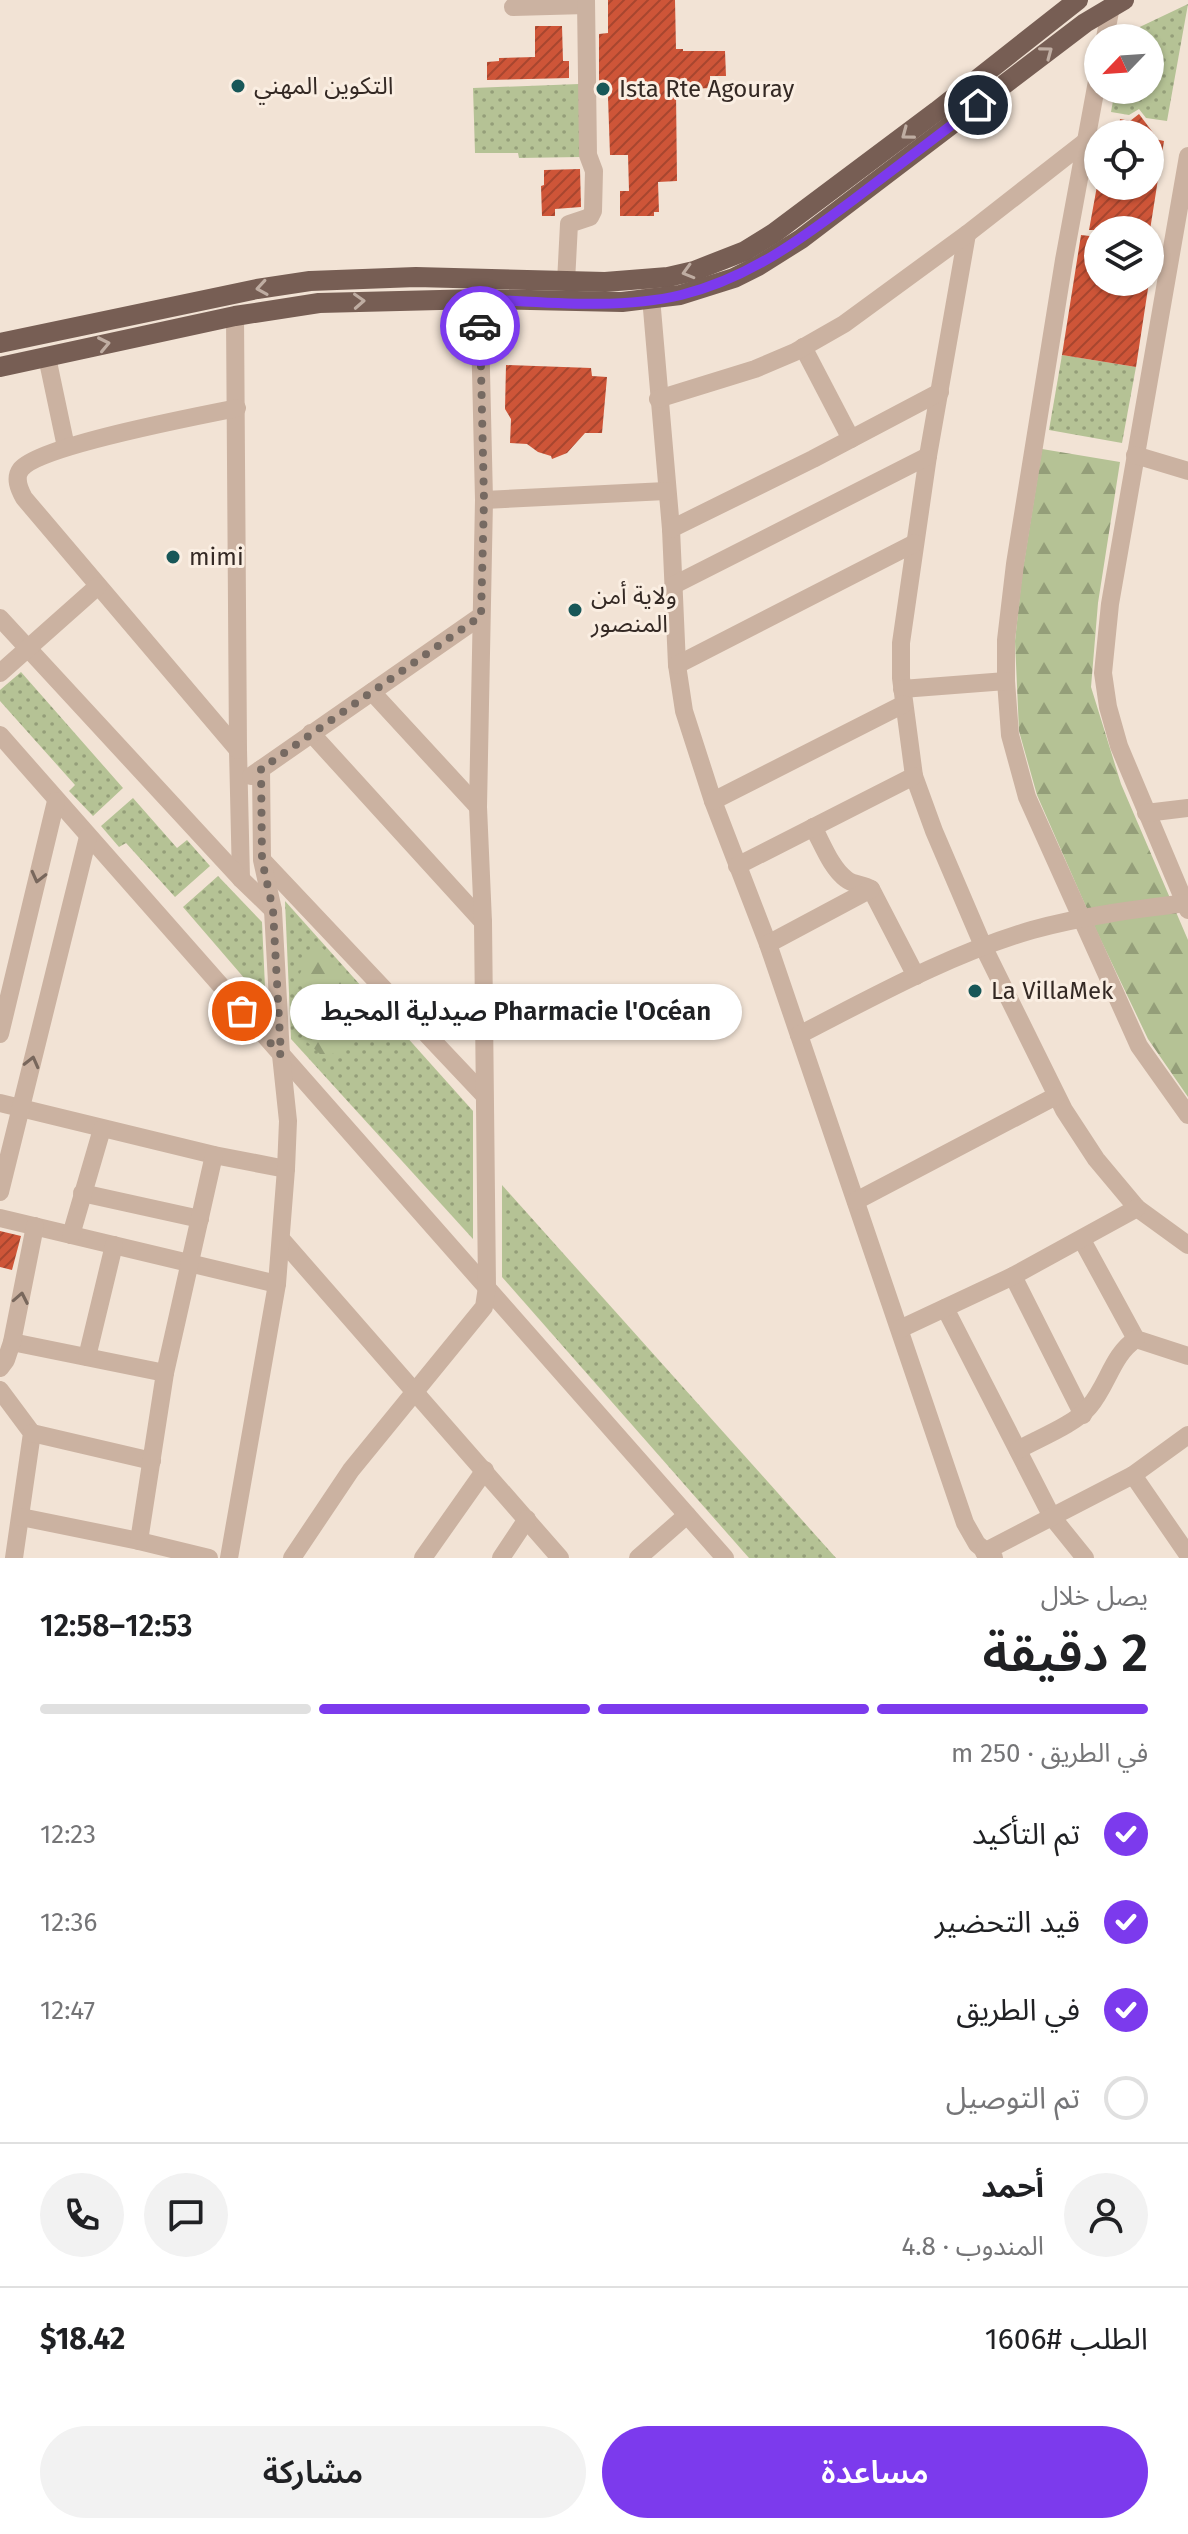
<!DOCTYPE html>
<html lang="ar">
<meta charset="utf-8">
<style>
:root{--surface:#fff;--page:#f2f2f2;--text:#202124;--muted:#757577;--line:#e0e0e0;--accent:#7c3aed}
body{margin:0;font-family:"Fira Sans","Noto Sans Arabic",sans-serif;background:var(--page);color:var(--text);direction:rtl;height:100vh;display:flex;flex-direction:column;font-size:30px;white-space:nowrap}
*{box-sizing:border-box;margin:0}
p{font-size:26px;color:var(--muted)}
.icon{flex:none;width:44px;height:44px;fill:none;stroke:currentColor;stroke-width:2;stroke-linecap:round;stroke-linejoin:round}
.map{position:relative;height:1558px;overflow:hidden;direction:ltr}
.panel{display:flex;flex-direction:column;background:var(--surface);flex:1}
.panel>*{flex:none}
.needle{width:52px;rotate:245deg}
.tools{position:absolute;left:1084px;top:24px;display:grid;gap:16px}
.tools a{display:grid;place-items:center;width:80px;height:80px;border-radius:50%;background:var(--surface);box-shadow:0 2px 6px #0004;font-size:40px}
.pin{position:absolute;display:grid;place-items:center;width:68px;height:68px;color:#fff;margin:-34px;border:4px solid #fff;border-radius:50%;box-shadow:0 2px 8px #0007}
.courier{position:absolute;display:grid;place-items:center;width:80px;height:80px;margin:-40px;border:6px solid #7c3aed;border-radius:50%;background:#fff;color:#222;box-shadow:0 2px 10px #0007}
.bubble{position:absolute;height:56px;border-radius:28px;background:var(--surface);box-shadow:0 2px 6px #0004;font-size:26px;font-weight:600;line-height:56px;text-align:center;direction:rtl}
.head em{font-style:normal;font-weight:600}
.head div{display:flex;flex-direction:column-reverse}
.head{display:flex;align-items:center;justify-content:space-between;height:136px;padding:0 40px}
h1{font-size:52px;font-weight:600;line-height:60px}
.bar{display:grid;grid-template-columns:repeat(4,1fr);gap:12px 8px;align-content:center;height:96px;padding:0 40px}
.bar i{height:10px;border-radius:6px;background:var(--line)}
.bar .on{background:var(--accent)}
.bar p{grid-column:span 4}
.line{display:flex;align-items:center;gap:20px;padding:0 40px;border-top:2px solid var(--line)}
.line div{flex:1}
.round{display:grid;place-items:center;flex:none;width:84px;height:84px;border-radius:42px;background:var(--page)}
ol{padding:0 40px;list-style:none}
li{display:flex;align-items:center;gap:24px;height:88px}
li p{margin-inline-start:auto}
li .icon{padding:8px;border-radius:50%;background:var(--accent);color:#fff;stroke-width:4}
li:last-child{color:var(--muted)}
li i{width:44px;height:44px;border:4px solid var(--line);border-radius:50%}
.primary-button{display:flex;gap:16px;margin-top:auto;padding:16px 40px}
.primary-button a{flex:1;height:92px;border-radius:48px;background:var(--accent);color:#fff;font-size:32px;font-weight:600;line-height:92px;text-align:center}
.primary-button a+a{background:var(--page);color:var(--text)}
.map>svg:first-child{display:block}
</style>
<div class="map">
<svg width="1188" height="1558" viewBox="0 0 1188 1558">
<defs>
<pattern id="grass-dots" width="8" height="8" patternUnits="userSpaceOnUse" patternTransform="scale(2)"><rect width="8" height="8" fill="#b5c295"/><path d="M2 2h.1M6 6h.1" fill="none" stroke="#949e79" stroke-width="1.8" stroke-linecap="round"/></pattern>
<pattern id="forest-firs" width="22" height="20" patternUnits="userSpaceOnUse" patternTransform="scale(2)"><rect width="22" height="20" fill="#b5c295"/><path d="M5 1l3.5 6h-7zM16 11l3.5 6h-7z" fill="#949e79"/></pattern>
<pattern id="building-hatch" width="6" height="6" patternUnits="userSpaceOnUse" patternTransform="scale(2)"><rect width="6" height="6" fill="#ce5538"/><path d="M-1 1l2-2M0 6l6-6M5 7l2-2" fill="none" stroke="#a8462f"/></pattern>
</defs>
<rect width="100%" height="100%" fill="#f2e3d5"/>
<!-- grass -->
<g fill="url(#grass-dots)">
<path d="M 1188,4 L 1167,121 L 1146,118 L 1139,109 L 1129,115 L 1111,112 L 1115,90 L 1150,90 L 1150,38 L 1124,38 L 1125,34 Z"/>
<path d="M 579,84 L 580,157 L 519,158 L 518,153 L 475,153 L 473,88 Z"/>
<path d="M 1062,355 L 1136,367 L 1122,443 L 1049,430 Z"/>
<path d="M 21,672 L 123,788 L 93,816 L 69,791 L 75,785 L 0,701 L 0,690 Z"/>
<path d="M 133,798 L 177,848 L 187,840 L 210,866 L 175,897 L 126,843 L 119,847 L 101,826 Z"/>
<path d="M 218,876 L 262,922 L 266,1009 L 264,1010 L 253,998 L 257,993 L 183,907 Z"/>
<path d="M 285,901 L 473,1111 L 473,1239 L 291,1039 Z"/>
<path d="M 502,1185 L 836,1558 L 749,1558 L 502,1277 Z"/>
</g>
<!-- forest -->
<g fill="url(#forest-firs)">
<path d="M 1042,449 L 1120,462 L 1098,603 L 1091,687 L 1121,784 L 1188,940 L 1188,1097 L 1148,1039 L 1097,932 L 1037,795 L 1019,731 L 1015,641 L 1022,575 Z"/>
<path d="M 319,944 L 379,1010 L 380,1015 C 365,1031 344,1055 322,1056 L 307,1042 L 310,1032 L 329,1014 L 298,977 L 314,948 Z"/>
</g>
<!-- building -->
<g fill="url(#building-hatch)">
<path d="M 608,0 L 675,0 L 676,49 L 683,49 L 683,51 L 725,51 L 726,76 L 710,76 L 710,88 L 689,89 L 689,91 L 676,92 L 677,181 L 658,182 L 659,212 L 654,212 L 654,216 L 620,216 L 620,191 L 629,191 L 628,155 L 610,155 L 608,97 L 599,97 L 599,34 L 608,33 Z"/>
<path d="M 535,26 L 562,26 L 563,61 L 569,61 L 569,78 L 487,80 L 487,62 L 499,61 L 499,58 L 535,57 Z"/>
<path d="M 1139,114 L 1154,134 L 1118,134 L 1120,119 L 1130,121 Z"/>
<path d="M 1150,138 L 1164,141 L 1150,230 L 1089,230 L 1097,186 L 1150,186 Z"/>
<path d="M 580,169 L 581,207 L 555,209 L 555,216 L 542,216 L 541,186 L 544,185 L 544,170 Z"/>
<path d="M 1081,235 L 1098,237 L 1098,282 L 1149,282 L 1136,367 L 1062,355 Z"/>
<path d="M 506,365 L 591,368 L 592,376 L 607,377 L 602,433 L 585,433 L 567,453 L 552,459 L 551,456 L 538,452 L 527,444 L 510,443 L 511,419 L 505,409 Z"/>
<path d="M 0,1231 L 21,1236 L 12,1270 L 0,1267 Z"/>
</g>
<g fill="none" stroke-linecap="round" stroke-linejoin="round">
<!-- minor -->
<g stroke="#cbb2a1" stroke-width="18">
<path d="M 513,7 L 586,5"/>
<path d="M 1105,38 L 1111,6"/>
<path d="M 1098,76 L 1064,260 L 1015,564 L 1006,640 L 1006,681 L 1010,735 L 1027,797 L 1139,1046 L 1188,1115"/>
<path d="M 1188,156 L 1110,604 L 1103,673 L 1108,707 L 1119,746 L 1188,910"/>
<path d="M 967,234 L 928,456 L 901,643 L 901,678 L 914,776 L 934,831 L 984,948 L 1064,1110 L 1096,1159 L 1137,1208 L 1188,1245"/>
<path d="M 566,282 L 569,224 L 590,217 L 593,211 L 594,171 L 588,155 L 586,0"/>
<path d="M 650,286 L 671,529 L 677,665 L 684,711 L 713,801 L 768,944 L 799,1035 L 965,1523 L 977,1544 L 994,1558"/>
<path d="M 235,316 L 238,750 L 241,879"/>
<path d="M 803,347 L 851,439"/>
<path d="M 47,357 L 66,447"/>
<path d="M 658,399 L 755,369 L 795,352 L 844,324 L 967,234 L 1086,141"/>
<path d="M 237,408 C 199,416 41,445 21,469 C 14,478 19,489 24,498 L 238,750"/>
<path d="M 1135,455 L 1188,471"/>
<path d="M 484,500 L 666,491"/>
<path d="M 671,529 L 813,459 L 940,392"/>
<path d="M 674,585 L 928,456"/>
<path d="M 0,618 L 241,879 L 273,910"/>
<path d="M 677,665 L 915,543"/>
<path d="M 0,673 L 98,586"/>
<path d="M 902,689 L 1006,681"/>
<path d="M 372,692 L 478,807"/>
<path d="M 311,733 L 483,922"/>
<path d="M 0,735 L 725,1558"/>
<path d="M 251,776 L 481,616"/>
<path d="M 713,801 L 904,704"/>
<path d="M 1146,813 L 1188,808"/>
<path d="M 813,827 C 822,843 831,868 846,879 C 853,885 863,884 871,889 L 916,976"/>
<path d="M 264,862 L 484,1095"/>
<path d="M 737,866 L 914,776"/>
<path d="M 768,944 L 871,889"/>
<path d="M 0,1034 L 56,801"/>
<path d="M 799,1035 C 875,996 950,954 1032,930 C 1083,916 1136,909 1188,903"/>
<path d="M 0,1103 L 214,1155 L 286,1169"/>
<path d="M 0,1192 L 88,837"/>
<path d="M 82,1193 L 200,1219"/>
<path d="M 856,1201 L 1056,1096"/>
<path d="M 0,1218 L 277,1284"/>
<path d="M 71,1235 L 102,1129"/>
<path d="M 281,1239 L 560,1558"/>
<path d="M 1082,1240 L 1136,1339 L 1188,1356"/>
<path d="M 1013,1276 L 1083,1415"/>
<path d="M 945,1308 L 1052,1517 L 1085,1558"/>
<path d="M 900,1329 L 1013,1276 L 1137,1208"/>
<path d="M 12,1342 L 165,1373"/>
<path d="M 87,1357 L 114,1245"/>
<path d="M 0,1368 L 6,1360 L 12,1342 L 35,1226"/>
<path d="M 0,1390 L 32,1433 L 14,1558"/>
<path d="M 32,1433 L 152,1461"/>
<path d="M 1018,1450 C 1039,1438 1074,1425 1089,1407 C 1108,1385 1112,1355 1136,1339"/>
<path d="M 1133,1475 L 1188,1555"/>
<path d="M 21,1517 L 139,1541 L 209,1558"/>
<path d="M 139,1541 L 165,1373 L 214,1155"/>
<path d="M 984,1552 L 1133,1475 L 1188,1435"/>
<path d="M 229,1558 L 277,1284 L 286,1169 L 288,1121 L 281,1055 L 273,910 L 262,860 L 261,769"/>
<path d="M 292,1558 L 351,1470 L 484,1307 L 487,1287 L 483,922 L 478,807 L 484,500 L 479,285"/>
<path d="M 423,1558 L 485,1470"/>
<path d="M 501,1558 L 527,1519"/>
<path d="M 638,1558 L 687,1515"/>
</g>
<!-- major -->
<g stroke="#775e54" stroke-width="20">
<path d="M 0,343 L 257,289 L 310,281 L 416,277 L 605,282 L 668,277 L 694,271 L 745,251 L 774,233 L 937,111 L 1078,0"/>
<path d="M 0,367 L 235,316 L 319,303 L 480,299 L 622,302 L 680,295 L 734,278 L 758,266 L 801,239 L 1085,23 L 1124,0"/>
</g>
</g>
<!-- one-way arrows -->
<defs><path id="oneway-chevron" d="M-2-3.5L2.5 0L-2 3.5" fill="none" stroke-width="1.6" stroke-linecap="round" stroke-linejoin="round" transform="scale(2)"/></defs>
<g stroke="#bfada2">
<use href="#oneway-chevron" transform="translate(1047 52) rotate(-37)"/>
<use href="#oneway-chevron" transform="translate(907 134) rotate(143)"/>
<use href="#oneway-chevron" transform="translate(688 272) rotate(164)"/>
<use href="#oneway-chevron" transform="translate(262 288) rotate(171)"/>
<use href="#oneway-chevron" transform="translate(359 301) rotate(-3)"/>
<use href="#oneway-chevron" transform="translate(104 344) rotate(-12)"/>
</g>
<g stroke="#78675c">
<use href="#oneway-chevron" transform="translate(38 877) rotate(104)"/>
<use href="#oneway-chevron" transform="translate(32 1062) rotate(-76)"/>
<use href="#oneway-chevron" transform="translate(21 1298) rotate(-79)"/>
</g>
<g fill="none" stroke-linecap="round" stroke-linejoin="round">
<!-- done -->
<path stroke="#766a62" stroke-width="8" stroke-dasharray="0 14.4" d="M 242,1011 L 281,1055 L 273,910 L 262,860 L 261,769 L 481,616 L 484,500 L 480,326"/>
<!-- route -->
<path stroke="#7c3aed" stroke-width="10" d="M 480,326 L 480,299 C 543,302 619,310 681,295 C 751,278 805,236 861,194 C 900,164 939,135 978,105"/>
</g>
<!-- markers -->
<g fill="#185758" stroke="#faeee2" stroke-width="3">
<circle cx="238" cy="86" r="8"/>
<circle cx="603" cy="89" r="8"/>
<circle cx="173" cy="557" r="8"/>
<circle cx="575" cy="610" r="8"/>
<circle cx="975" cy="991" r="8"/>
</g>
<g text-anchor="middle" stroke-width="6" stroke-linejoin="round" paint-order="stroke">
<!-- poi labels -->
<g font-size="24" fill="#342924" stroke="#faeee2" text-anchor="start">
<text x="254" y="94">التكوين المهني</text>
<text x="619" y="97">Ista Rte Agouray</text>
<text x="189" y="565">mimi</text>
<text x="591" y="604">ولاية أمن<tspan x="591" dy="28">المنصور</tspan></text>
<text x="991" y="999">La VillaMek</text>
</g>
</g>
</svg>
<div class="tools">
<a><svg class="needle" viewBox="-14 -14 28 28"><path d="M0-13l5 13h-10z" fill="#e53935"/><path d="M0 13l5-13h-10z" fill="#757577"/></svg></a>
<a><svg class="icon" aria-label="locate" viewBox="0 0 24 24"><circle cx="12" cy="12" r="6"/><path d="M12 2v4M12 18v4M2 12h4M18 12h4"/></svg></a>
<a><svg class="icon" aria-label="layers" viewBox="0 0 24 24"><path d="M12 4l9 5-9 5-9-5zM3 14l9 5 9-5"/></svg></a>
</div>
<div class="pin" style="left:242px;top:1011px;background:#ea580c"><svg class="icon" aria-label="bag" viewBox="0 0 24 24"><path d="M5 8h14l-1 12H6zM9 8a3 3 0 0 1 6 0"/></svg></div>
<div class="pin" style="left:978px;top:105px;background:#1f2937"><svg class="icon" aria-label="home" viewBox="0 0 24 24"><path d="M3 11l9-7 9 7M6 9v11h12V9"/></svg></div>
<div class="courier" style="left:480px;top:326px"><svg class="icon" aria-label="car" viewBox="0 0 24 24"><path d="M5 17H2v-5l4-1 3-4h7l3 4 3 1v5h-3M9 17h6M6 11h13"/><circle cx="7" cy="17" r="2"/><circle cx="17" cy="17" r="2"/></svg></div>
<div class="bubble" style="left:290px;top:984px;width:452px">Pharmacie l'Océan صيدلية المحيط</div>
</div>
<section class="panel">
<div class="head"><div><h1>2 دقيقة</h1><p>يصل خلال</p></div><em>12:53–12:58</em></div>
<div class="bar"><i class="on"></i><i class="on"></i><i class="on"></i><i></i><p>في الطريق · 250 m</p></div>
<ol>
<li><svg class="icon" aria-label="check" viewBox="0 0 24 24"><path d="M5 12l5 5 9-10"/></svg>تم التأكيد<p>12:23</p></li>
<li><svg class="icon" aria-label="check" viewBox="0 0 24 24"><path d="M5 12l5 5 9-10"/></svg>قيد التحضير<p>12:36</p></li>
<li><svg class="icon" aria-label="check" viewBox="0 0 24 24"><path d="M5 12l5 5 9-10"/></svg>في الطريق<p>12:47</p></li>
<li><i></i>تم التوصيل</li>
</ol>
<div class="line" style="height:144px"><a class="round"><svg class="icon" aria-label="person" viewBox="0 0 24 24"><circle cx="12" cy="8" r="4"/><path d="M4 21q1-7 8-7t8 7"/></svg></a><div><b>أحمد</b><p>المندوب · 4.8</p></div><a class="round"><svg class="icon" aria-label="chat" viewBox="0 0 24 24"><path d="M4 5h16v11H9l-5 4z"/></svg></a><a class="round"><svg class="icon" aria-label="phone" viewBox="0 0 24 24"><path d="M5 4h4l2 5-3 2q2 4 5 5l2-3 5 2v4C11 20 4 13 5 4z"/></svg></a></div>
<div class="line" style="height:104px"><div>الطلب #1606</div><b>$18.42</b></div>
<div class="primary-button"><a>مساعدة</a><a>مشاركة</a></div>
</section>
